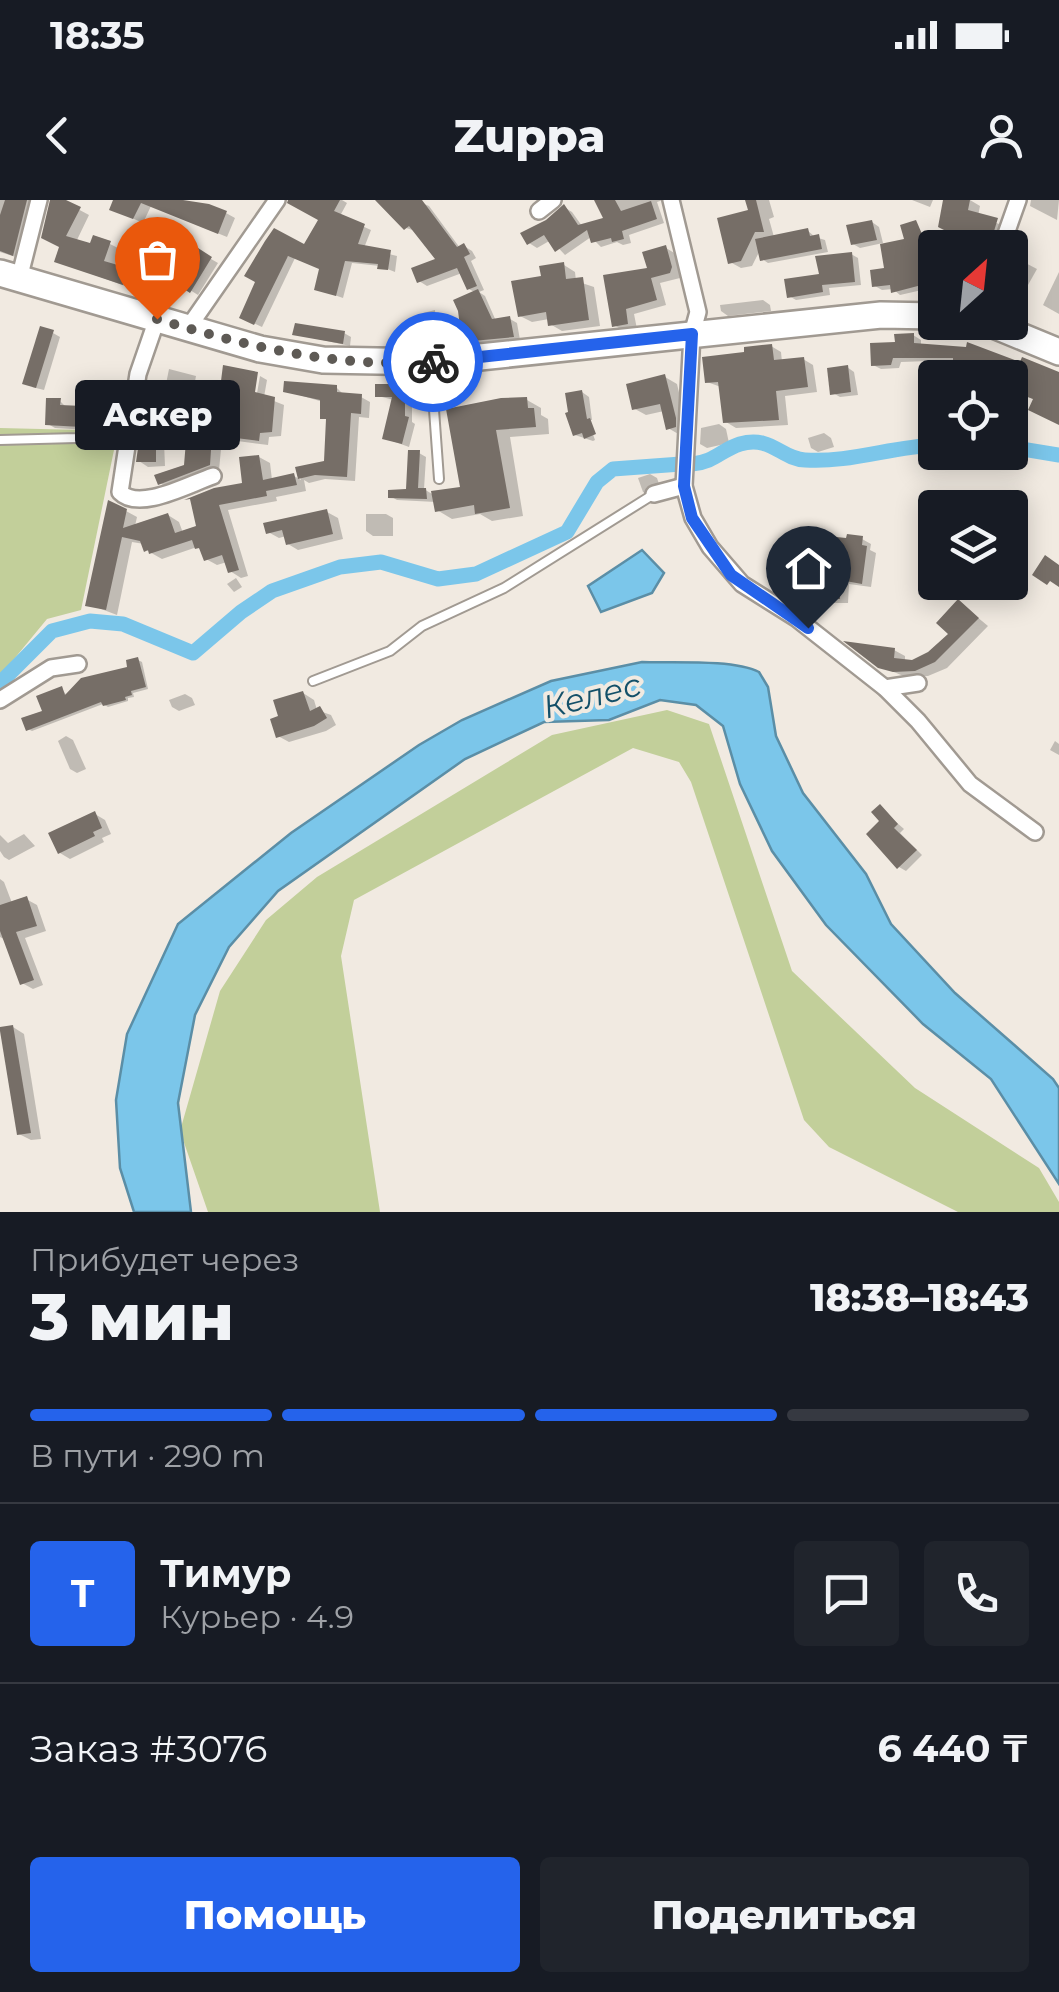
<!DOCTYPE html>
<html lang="ru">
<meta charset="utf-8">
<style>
:root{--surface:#171b24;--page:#20242c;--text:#f1f3f6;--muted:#9ea1a6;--line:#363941;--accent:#2563eb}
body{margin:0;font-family:Montserrat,sans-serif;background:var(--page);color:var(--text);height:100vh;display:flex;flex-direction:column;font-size:38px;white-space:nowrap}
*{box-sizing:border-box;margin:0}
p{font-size:32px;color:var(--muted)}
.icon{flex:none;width:55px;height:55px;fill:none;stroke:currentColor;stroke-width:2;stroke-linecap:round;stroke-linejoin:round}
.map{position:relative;height:1012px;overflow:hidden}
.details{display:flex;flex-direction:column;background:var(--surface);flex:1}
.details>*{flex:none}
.needle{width:65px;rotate:27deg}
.fabs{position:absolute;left:918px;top:30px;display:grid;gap:20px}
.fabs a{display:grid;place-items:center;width:110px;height:110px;border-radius:10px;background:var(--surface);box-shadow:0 5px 25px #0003;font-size:50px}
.pin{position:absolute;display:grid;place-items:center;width:85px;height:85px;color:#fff;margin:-102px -42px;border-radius:50% 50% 50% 0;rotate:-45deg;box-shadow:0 0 10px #0007}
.pin .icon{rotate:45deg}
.courier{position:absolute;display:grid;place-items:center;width:100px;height:100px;margin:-50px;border:8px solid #2563eb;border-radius:50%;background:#fff;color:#222;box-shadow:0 2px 12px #0007}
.bubble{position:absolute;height:70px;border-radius:10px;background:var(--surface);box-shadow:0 5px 25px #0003;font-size:32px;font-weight:800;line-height:70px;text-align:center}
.headline em{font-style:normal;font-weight:800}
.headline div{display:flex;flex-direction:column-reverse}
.headline{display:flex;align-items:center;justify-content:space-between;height:170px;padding:0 30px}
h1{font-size:65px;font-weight:800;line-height:75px}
.bar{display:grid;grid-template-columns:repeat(4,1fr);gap:15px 10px;align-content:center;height:120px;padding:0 30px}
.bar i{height:12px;border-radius:8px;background:var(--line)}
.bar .active{background:var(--accent)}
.bar p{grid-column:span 4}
.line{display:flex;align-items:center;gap:25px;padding:0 30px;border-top:2px solid var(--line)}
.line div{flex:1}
.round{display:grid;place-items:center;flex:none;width:105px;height:105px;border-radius:10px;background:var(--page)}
.button{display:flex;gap:20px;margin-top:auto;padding:20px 30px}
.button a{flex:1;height:115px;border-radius:10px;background:var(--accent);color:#fff;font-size:40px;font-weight:800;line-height:115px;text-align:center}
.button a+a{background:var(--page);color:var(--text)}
.status{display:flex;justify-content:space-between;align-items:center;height:70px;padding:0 50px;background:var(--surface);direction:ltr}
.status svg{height:28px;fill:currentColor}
header{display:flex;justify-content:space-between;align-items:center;height:130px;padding:0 30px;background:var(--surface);font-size:45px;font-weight:800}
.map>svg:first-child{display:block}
</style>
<div class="status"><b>18:35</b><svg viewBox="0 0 49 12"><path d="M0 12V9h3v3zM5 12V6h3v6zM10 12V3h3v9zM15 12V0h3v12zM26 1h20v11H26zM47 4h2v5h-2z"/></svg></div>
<header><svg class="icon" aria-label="back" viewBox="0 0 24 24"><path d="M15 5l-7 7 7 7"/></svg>Zuppa<svg class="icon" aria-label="person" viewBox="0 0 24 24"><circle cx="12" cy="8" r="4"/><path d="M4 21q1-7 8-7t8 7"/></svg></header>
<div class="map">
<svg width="1059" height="1012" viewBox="0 0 1059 1012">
<rect width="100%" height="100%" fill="#f1eae1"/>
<!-- green -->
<g fill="#c2cf9a">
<path d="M 120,221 L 81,410 L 47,419 L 0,476 L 0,228 L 82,230 Z"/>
<path d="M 667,510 L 709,524 L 792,771 L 915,888 L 1039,968 L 1059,1002 L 1059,1012 L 958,1012 L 829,947 L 804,920 L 691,582 L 679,562 L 633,548 L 354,700 L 341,756 L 380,1012 L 208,1012 L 180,931 L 220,791 L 266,720 L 317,677 L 552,535 Z"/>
</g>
<!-- water -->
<g fill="#7bc6ea" stroke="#5b8ea6" stroke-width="2.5">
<path d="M 642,350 L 664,373 L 652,393 L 601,412 L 588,386 Z"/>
<path d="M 642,462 C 674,463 733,459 759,472 L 768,487 L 776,536 L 803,593 L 866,674 L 891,724 L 955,793 L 1053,879 L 1059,888 L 1059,984 L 991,879 L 923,824 L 826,725 L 772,651 L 740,584 L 723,526 L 696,505 L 660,500 L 609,520 L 544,522 L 465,559 L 278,691 L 229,747 L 195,815 L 178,903 L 191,1012 L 134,1012 L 120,968 L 116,900 L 127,834 L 178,724 L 291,633 L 419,545 L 462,520 L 551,481 Z"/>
</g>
<!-- shadow -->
<g fill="#0003">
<path d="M 0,0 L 33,0 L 22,59 L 0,52 Z"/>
<path d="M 54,0 L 61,0 L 89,15 L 76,42 L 92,46 L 110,44 L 120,49 L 114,67 L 137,76 L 133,89 L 57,61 L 62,47 Z"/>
<path d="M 115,0 L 169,0 L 226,13 L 235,18 L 227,37 L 151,6 L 143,23 L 112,9 Z"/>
<path d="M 298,0 L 342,0 L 347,3 L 340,16 L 371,30 L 364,48 L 397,56 L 395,72 L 380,66 L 352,63 L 343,98 L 317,89 L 322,68 L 295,58 L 262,127 L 249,121 L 258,81 L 248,76 L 305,48 L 321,19 Z"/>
<path d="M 379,0 L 415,0 L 429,6 L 460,48 L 464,46 L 472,51 L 476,58 L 471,61 L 484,90 L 479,92 L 485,96 L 496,121 L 510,119 L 517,123 L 520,140 L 472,145 L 465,141 L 476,93 L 469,89 L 462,73 L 427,86 L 419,81 L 439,61 L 416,31 L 406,28 Z"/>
<path d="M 597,0 L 663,0 L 657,2 L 664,23 L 629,35 L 631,43 L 623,45 L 617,42 L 601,47 L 591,37 L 565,55 L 551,40 L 537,48 L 529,43 L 564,7 L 572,12 L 582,26 L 607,19 Z"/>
<path d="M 747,0 L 769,0 L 774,17 L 769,19 L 774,37 L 807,30 L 815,37 L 825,40 L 828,52 L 768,63 L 762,59 L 760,50 L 752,66 L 741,68 L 730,62 L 751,12 Z"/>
<path d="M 912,0 L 933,0 L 930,7 Z"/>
<path d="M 946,0 L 970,0 L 980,6 L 978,16 L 1007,27 L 1002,45 L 980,39 L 965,39 L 941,26 Z"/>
<path d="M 1031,0 L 1059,0 L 1057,20 L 1030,6 Z"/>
<path d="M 872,22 L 879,27 L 883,43 L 860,48 L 853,44 Z"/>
<path d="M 155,25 L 178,39 L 172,58 L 148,48 Z"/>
<path d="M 666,48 L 676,54 L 681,74 L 680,78 L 660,83 L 666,105 L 634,114 L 637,129 L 624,131 L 614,125 Z"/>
<path d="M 199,52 L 218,63 L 198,95 L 182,85 L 180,91 L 166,85 L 188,70 Z"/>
<path d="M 851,54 L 858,58 L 861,85 L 829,88 L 830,95 L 796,100 L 789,96 Z"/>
<path d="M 1016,58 L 1037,69 L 1028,85 L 1010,76 L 1010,67 Z"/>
<path d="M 935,64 L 935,87 L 900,95 L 893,89 L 882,90 L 875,86 L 873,72 Z"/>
<path d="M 564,65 L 575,72 L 576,81 L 594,87 L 600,126 L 562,131 L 550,124 L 549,119 L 532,122 L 520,116 Z"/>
<path d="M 1059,72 L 1059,114 L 1043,105 Z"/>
<path d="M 763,100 L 770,105 L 771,111 L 728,116 L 721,111 L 720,105 Z"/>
<path d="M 435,110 L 438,143 L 427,143 L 425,141 L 423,113 Z"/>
<path d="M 53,133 L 60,137 L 44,190 L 32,187 Z"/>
<path d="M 344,133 L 351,137 L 350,146 L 295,134 Z"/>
<path d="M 913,135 L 921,140 L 921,146 L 1059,175 L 1059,223 L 1036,200 L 1010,191 L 1010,178 L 958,160 L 901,162 L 899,168 L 881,169 L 873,165 Z"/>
<path d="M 771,146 L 781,152 L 782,162 L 803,159 L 813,165 L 817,192 L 785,196 L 788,225 L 736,228 L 726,222 L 721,187 L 707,182 L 747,154 Z"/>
<path d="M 847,167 L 854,172 L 858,195 L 840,197 L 833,193 Z"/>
<path d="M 169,169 L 196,176 L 193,192 L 166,184 Z"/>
<path d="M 260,176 L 267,180 L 264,197 L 284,205 L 281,236 L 269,237 L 268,245 L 222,239 L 219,270 L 169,289 L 160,283 L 187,267 L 189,244 L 164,242 L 165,266 L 148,267 L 139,261 L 156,196 L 166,202 L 165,219 L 218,224 L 250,204 L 255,205 Z"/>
<path d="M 665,177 L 677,184 L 687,226 L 680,235 L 668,228 L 664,211 L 646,215 L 635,209 Z"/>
<path d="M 336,187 L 345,196 L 361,197 L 370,202 L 369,218 L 359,217 L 355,281 L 325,279 L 309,283 L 304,280 L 306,291 L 276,297 L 277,301 L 228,310 L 248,376 L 241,378 L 230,371 L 227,362 L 217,365 L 206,359 L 203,351 L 197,347 L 162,359 L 146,350 L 144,344 L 132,342 L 117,415 L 88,404 L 126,311 L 137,317 L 135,326 L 168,315 L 179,322 L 183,333 L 199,328 L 193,302 L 190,300 L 215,290 L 245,285 L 259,257 L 270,263 L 272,280 L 294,276 L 301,280 L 298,269 L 326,263 L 329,221 L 323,217 L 323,202 L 286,191 Z"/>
<path d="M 405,187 L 412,191 L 412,222 L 415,224 L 409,247 L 384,238 L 394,200 L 378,196 Z"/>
<path d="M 582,192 L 589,197 L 592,220 L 588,220 L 595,240 L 593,241 L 575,235 Z"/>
<path d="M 527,200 L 541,208 L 541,215 L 548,219 L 549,234 L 510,237 L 523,316 L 492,321 L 480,314 L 452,319 L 437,310 L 436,302 L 397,300 L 390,296 L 408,291 L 419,253 L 426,257 L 424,289 L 432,294 L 462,289 L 449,211 Z"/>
<path d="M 60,201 L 67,208 L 82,208 L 90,212 L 89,230 L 55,228 L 48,224 Z"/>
<path d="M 719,224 L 726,229 L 729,243 L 707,248 L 700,244 L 701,228 Z"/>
<path d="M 824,233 L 831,238 L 834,247 L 818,252 L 811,248 L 808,238 Z"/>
<path d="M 650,274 L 657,278 L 660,287 L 650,295 L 643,292 L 638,278 Z"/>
<path d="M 327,312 L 338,318 L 343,339 L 298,350 L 288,344 L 286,336 L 279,338 L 268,332 Z"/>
<path d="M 366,314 L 386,314 L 393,318 L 393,336 L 373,336 L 366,331 Z"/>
<path d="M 862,339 L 871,344 L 870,350 L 876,353 L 871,387 L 849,384 L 848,403 L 808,403 L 799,398 L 831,386 Z"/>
<path d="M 236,378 L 242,387 L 234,392 L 227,384 Z"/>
<path d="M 969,382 L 996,382 L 994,392 L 975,390 L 968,386 Z"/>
<path d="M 959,402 L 988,426 L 947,468 L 928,476 L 906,477 L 879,466 L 894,450 L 905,456 L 905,461 L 912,462 L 929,454 L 952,434 Z"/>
<path d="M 138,460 L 142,462 L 148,489 L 133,493 L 134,497 L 128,498 L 128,501 L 108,507 L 103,504 L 32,531 L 28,529 L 62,489 L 67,496 L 130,469 Z"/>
<path d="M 303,493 L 314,500 L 317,510 L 331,515 L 336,525 L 326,531 L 289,542 L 278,536 L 281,518 Z"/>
<path d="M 185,494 L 192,498 L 195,505 L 179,511 L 172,507 L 169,500 Z"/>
<path d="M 66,536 L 73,540 L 86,569 L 77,573 L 70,569 L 58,541 Z"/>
<path d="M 1055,541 L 1059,544 L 1059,555 L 1050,550 Z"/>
<path d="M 880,608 L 904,629 L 900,633 L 922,655 L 906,671 L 899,667 Z"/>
<path d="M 95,614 L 105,620 L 111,634 L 102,638 L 104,642 L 70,659 L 60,653 Z"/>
<path d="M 24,634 L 35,646 L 9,660 L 4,657 L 0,651 L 0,635 L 8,643 Z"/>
<path d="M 0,679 L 4,682 L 12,703 L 26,699 L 37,705 L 46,731 L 25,738 L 43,785 L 33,789 L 22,783 L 6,740 L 0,737 Z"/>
<path d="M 13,827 L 24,834 L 41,939 L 31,940 L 19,934 Z"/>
</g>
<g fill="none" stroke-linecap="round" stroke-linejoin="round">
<!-- canal -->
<g stroke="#7bc6ea" stroke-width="15">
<path d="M 1010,247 L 1059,255"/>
<path d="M 692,264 C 715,262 721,250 740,244 C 771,235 781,259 805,260 C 849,263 891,247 935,245"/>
<path d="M 0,483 L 52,431 L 90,421 L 123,424 L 193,453 L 241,412 L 272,391 L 340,367 L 381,362 L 438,379 L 476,374 L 567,332 L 597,282 L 613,269 L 681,264"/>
</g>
</g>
<!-- building -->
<g fill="#766e67">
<path d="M 5,0 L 27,0 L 13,56 L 0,51 L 0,15 Z"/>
<path d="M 50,0 L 66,0 L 81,7 L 66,36 L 90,43 L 93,35 L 111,41 L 104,61 L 128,68 L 123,85 L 54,62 L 59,47 L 41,38 Z"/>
<path d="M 113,0 L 183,0 L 209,4 L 227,11 L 218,34 L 141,3 L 133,19 L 109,10 Z"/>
<path d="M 288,0 L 340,0 L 334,11 L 365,24 L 358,44 L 391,50 L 388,70 L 377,69 L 378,64 L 345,61 L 336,96 L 314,90 L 319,69 L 288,56 L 254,125 L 239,118 L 255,82 L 244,76 L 265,41 L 274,28 L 304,44 L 318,20 L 287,3 Z"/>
<path d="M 375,0 L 422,0 L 457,47 L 464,43 L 470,54 L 464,57 L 477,86 L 467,90 L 457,68 L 417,83 L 411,68 L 435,59 L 409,26 L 404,30 Z"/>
<path d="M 594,0 L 615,0 L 621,11 L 651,1 L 657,19 L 622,31 L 624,39 L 612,42 L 611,38 L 591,43 L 587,30 L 555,52 L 544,35 L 527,45 L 520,33 L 546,20 L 564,4 L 578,25 L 603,18 Z"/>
<path d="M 745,0 L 756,0 L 764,32 L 755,32 L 741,61 L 728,64 L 717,18 L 748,10 Z"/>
<path d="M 943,0 L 970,0 L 968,10 L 998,18 L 991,41 L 967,34 L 952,34 L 938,27 Z"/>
<path d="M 872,20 L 877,40 L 851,45 L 846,25 Z"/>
<path d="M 916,20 L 925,41 L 933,82 L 891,93 L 890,85 L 872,87 L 870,70 L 884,68 L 880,44 L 904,39 L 900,25 Z"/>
<path d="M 154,22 L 172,32 L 165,55 L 146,50 Z"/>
<path d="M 808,28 L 810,36 L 819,34 L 822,49 L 760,61 L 755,39 Z"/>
<path d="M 666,45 L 672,67 L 670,73 L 651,78 L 657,100 L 626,109 L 628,124 L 612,127 L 603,75 L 647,68 L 642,52 Z"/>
<path d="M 198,48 L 212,57 L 190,93 L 175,83 L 172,89 L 156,82 L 167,58 L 187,67 Z"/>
<path d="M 852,52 L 855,82 L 822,85 L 823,92 L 787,98 L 784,79 L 819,74 L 815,56 Z"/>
<path d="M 564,62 L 566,79 L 583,77 L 589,120 L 548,126 L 546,112 L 518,117 L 511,81 L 541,76 L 539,66 Z"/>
<path d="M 478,89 L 492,119 L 510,116 L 514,137 L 462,142 L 458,111 L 453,100 Z"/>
<path d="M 295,123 L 345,131 L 343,144 L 292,135 Z"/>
<path d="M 40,126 L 54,130 L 36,188 L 22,184 Z"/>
<path d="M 914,133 L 914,143 L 966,147 L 967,142 L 1020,162 L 1022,157 L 1059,172 L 1059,225 L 1028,210 L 1033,199 L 1010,190 L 1010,178 L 953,160 L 953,158 L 893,158 L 891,165 L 871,166 L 870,143 L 895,142 L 894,134 Z"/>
<path d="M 772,144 L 774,160 L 804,157 L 808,187 L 776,191 L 779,220 L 723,223 L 718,182 L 705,183 L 702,157 L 744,152 L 744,147 Z"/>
<path d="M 223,165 L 258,172 L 255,192 L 275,197 L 272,232 L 260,233 L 259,241 L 212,235 L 210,265 L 158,285 L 154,275 L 184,265 L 186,241 L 156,238 L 156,262 L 136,262 L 146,193 L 157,194 L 155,216 L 216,221 Z"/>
<path d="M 848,165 L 851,192 L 830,195 L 827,168 Z"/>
<path d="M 665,174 L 676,218 L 676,227 L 666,230 L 660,204 L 632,210 L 626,184 Z"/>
<path d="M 284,181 L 337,185 L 337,192 L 362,194 L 361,214 L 351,213 L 347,277 L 315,275 L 298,279 L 295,267 L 324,261 L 326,219 L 320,219 L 320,200 L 283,192 Z"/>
<path d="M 375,184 L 405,184 L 405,216 L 409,217 L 402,244 L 382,239 L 392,197 L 375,197 Z"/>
<path d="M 582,190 L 587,219 L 590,218 L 596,234 L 584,239 L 582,233 L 573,236 L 565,213 L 568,212 L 565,193 Z"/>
<path d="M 527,197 L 528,208 L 534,208 L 536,227 L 496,230 L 510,308 L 475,314 L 474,305 L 435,312 L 431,291 L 460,287 L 446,209 L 501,198 Z"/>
<path d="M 46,198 L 61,198 L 60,205 L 83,206 L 82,227 L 45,225 Z"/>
<path d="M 408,250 L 420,250 L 418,288 L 426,288 L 427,299 L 388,298 L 388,290 L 406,289 Z"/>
<path d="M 259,255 L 263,280 L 294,273 L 297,285 L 266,291 L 267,296 L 219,305 L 239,370 L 228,373 L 222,355 L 204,361 L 199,348 L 195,349 L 192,340 L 149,354 L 148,350 L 144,352 L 140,341 L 122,337 L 106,410 L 85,406 L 108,300 L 127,309 L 123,328 L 168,313 L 175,333 L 196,326 L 190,299 L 184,300 L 214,288 L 242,283 L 239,257 Z"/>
<path d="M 327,309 L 333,334 L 286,345 L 282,330 L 266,334 L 263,323 Z"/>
<path d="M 847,334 L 863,336 L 862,345 L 867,346 L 862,384 L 840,380 L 840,399 L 797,399 L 797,384 L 828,383 L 827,336 L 846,338 Z"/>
<path d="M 1045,355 L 1059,365 L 1059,387 L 1050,381 L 1047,385 L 1032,375 Z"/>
<path d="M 958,399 L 979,418 L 935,462 L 915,471 L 893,472 L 878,468 L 843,441 L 895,448 L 894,458 L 912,460 L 928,452 L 948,434 L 936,423 Z"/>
<path d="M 138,457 L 146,487 L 131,491 L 132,495 L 125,497 L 126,500 L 103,506 L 101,502 L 26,531 L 21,518 L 42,511 L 36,496 L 62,486 L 65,495 L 81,478 L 127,467 L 126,460 Z"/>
<path d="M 303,491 L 310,511 L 320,506 L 327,518 L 314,526 L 276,538 L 270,519 L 278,516 L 273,500 Z"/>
<path d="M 880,604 L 898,624 L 894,628 L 917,650 L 897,669 L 866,634 L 879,621 L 871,612 Z"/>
<path d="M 95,611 L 102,628 L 93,632 L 95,636 L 58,654 L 48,633 Z"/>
<path d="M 27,696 L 37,726 L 16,732 L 34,780 L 20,785 L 0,731 L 0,705 Z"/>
<path d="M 13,825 L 31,933 L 17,935 L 0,831 L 0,827 Z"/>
</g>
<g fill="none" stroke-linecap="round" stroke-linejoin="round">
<!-- service casing -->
<g stroke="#a19a92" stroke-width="12">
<g id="service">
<path d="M 432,182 L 439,279"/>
<path d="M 0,240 L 77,238 L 119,224"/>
<path d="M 313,481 L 390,451 L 422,426 L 504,388 L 654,294"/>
</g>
</g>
<!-- minor casing -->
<g stroke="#a19a92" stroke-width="20">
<g id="minor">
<path d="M 671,0 L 698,112 L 692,134 L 684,286 L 693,318 L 710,347 L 742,384 L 796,418 L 885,488 L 918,521 L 970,584 L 1035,632"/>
<path d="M 539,11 L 553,0"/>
<path d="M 1001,48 L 1018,0"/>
<path d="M 19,79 L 39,0"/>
<path d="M 157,119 L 138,174 L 120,292 C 139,312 189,284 213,276"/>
<path d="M 188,128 L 277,0"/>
<path d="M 432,162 L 432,182"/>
<path d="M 654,294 L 684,286"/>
<path d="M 885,488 L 918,483"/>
<path d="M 0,500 L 51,468 L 78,464"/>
</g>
</g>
<!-- primary casing -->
<g stroke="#a19a92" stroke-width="30">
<g id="primary">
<path d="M 0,73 L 260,149 L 323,160 L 432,162 L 881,115 L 935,116"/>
<path d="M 986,122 L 1059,152"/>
</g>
</g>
<!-- service -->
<use href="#service" stroke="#fff" stroke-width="8"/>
<!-- minor -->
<use href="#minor" stroke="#fff" stroke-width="15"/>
<!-- primary -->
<use href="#primary" stroke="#fff" stroke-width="25"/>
</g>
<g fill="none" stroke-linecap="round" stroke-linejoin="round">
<!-- done -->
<path stroke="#5e5a55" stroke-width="10" stroke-dasharray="0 18" d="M 157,119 C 249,147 336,168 433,162"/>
<!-- route -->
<path stroke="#2563eb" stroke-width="12" d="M 433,162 L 692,134 L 684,286 L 692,318 L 731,375 L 808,428"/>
</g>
<g text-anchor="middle" stroke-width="8" stroke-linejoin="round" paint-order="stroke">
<!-- water labels -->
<g font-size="32" font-style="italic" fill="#135069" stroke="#f1eae1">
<text transform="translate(592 496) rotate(-14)" y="11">Келес</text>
</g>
</g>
</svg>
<div class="fabs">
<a><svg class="needle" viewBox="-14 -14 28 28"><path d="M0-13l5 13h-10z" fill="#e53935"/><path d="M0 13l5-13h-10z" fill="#9ea1a6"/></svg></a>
<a><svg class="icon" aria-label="locate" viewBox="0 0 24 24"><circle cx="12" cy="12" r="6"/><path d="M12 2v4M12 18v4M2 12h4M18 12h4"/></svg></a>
<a><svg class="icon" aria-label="layers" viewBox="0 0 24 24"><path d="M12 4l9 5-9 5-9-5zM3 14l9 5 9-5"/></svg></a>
</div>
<div class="pin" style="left:157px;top:119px;background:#ea580c"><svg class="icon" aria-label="bag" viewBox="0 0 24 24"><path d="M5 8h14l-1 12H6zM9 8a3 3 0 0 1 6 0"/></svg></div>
<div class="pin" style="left:808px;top:428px;background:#1f2937"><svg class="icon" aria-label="home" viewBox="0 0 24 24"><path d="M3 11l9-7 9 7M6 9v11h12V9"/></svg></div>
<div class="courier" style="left:433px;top:162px"><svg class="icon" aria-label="bike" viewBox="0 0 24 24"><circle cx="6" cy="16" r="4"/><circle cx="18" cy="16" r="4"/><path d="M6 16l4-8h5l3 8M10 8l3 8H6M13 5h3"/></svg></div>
<div class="bubble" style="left:75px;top:180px;width:165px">Аскер</div>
</div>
<section class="details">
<div class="headline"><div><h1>3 мин</h1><p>Прибудет через</p></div><em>18:38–18:43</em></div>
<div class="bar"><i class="active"></i><i class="active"></i><i class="active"></i><i></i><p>В пути · 290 m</p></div>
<div class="line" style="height:180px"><b class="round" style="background:var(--accent);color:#fff">Т</b><div><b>Тимур</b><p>Курьер · 4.9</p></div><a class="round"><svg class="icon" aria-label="chat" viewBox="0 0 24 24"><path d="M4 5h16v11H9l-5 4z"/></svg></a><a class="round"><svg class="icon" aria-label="phone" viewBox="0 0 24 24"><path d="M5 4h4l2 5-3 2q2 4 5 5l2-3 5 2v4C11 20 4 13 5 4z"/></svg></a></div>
<div class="line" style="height:130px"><div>Заказ #3076</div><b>6 440 ₸</b></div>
<div class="button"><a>Помощь</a><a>Поделиться</a></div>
</section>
